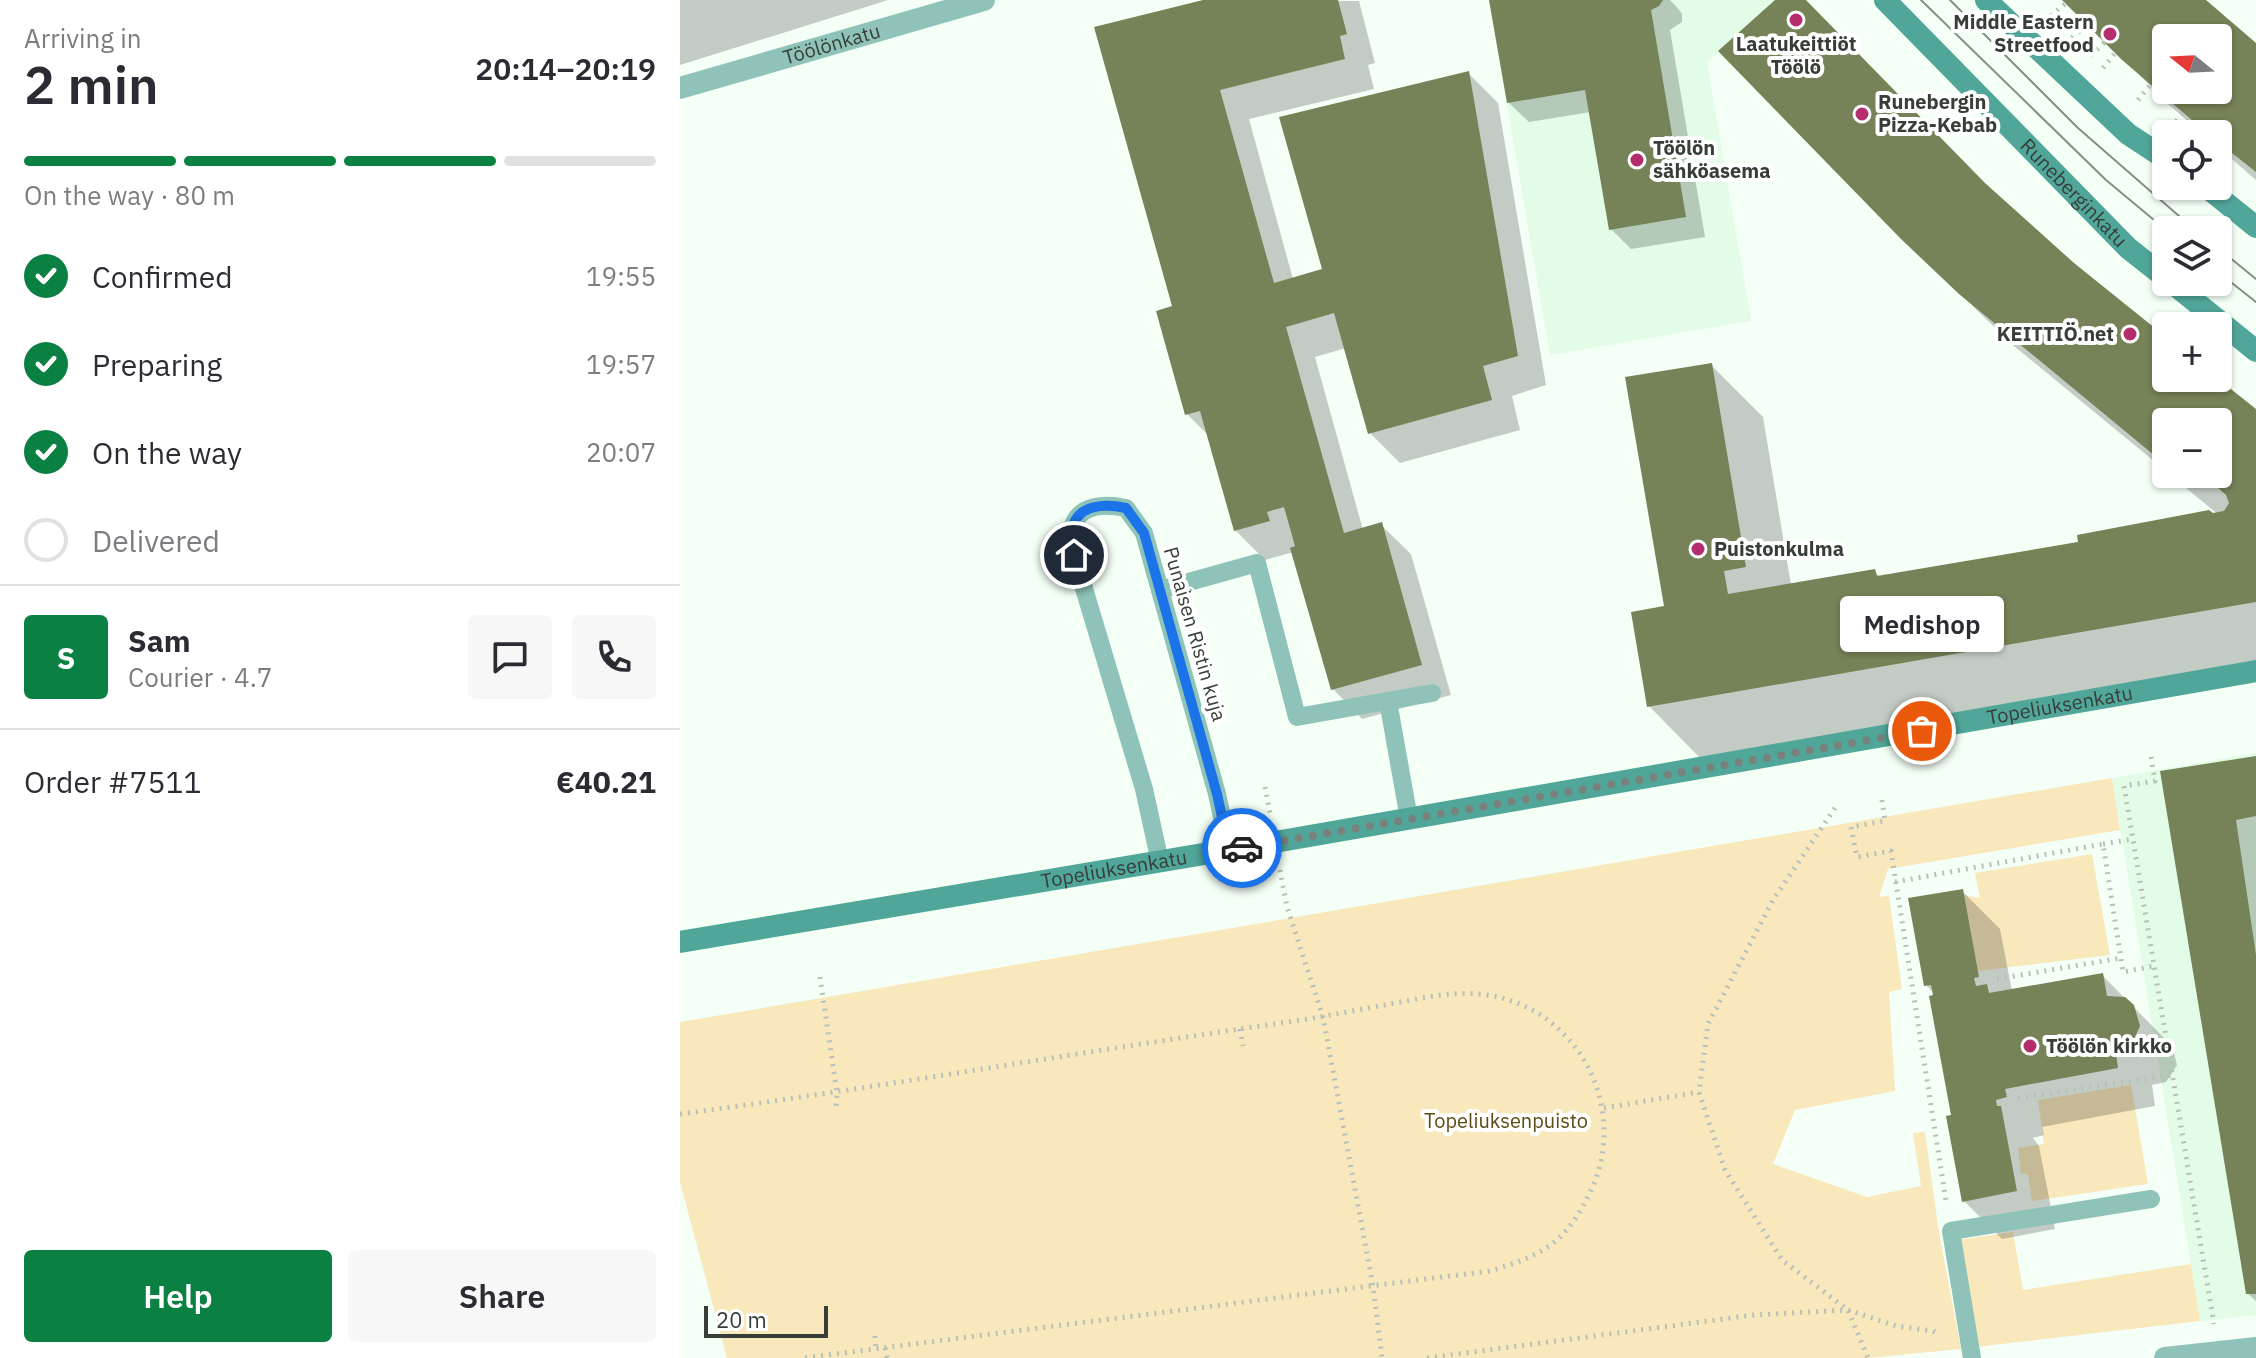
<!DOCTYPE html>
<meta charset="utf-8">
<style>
:root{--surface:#fff;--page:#f7f7f7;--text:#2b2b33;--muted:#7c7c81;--line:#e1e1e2;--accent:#0b8043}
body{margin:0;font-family:"IBM Plex Sans",sans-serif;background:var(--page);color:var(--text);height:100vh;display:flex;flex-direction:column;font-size:30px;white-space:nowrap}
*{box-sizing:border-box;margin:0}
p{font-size:26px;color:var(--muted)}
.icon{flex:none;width:44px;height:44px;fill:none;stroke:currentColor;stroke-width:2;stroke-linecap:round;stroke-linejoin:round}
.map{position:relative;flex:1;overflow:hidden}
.details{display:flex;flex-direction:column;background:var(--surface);width:680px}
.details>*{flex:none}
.needle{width:52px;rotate:288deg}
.buttons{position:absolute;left:1472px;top:24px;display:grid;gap:16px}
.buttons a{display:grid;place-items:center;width:80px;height:80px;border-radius:8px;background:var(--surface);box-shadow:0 2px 6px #0004;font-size:40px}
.scale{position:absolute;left:24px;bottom:20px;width:124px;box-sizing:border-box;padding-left:8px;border:4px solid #373e38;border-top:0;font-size:22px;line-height:28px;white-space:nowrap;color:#373e38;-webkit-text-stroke:6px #fff;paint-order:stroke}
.pin{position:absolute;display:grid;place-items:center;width:68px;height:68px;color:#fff;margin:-34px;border:4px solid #fff;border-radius:50%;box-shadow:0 2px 8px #0007}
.courier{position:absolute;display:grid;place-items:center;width:80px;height:80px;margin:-40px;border:6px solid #1a73e8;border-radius:50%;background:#fff;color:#222;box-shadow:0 2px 10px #0007}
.bubble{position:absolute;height:56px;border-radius:8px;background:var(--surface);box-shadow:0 2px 6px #0004;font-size:26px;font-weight:600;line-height:56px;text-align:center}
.head em{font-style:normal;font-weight:600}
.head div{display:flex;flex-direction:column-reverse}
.head{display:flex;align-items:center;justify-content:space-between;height:136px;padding:0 24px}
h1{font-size:52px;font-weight:600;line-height:60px}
.bar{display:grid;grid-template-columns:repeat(4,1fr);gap:12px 8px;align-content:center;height:96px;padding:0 24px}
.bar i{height:10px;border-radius:6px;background:var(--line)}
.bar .active{background:var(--accent)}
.bar p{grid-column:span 4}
.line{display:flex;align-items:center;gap:20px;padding:0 24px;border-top:2px solid var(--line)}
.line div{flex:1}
.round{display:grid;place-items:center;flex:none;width:84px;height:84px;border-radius:8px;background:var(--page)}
ol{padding:0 24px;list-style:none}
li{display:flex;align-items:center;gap:24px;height:88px}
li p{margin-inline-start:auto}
li .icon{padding:8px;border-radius:50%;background:var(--accent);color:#fff;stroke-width:4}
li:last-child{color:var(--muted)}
li i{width:44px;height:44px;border:4px solid var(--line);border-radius:50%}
.action{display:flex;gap:16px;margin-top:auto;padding:16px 24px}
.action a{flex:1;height:92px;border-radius:8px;background:var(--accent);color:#fff;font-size:32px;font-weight:600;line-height:92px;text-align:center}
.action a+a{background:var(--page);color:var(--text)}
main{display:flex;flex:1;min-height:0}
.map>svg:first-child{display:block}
</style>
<main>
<section class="details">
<div class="head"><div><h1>2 min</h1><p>Arriving in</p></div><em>20:14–20:19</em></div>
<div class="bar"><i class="active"></i><i class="active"></i><i class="active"></i><i></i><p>On the way · 80 m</p></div>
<ol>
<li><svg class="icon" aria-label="check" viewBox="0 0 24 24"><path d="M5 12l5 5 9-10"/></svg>Confirmed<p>19:55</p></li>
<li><svg class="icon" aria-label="check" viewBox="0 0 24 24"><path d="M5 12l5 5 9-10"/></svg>Preparing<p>19:57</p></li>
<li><svg class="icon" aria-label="check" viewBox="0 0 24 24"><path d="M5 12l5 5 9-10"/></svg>On the way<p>20:07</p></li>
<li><i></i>Delivered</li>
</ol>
<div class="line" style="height:144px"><b class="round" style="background:var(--accent);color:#fff">S</b><div><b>Sam</b><p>Courier · 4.7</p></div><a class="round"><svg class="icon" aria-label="chat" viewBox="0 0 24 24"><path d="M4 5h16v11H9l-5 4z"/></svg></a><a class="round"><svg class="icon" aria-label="phone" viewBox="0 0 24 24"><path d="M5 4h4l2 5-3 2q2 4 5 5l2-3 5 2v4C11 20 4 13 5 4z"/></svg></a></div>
<div class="line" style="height:104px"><div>Order #7511</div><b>€40.21</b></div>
<div class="action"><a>Help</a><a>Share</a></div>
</section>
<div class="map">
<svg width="1576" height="1358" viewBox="0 0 1576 1358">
<rect width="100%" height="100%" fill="#f4fff6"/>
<!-- built -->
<g fill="#e3fce8">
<path d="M 809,0 L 1095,0 L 1027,62 L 1071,321 L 870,355 Z"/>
<path d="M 1576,753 L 1576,1315 L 1520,1321 L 1432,778 Z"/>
</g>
<!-- green -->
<g fill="#f8e8bc">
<path d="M 1432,778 L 1440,830 L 1208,869 L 1199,897 L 1209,896 L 1222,989 L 1209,992 L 1215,1091 L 1115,1110 L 1093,1164 L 1187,1197 L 1241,1186 L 1233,1133 L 1245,1132 L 1259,1233 L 1281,1349 L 1188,1358 L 47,1358 L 0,1182 L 0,1022 Z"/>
<path d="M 1412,854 L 1430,955 L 1298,971 L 1284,895 L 1300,898 L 1295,873 Z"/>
<path d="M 1451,1085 L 1468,1184 L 1352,1201 L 1348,1174 L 1341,1174 L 1338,1148 L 1364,1144 L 1358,1100 Z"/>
<path d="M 1333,1232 L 1343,1290 L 1511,1264 L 1520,1321 L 1296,1347 L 1278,1240 Z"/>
</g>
<!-- shadow -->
<g fill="#0003" fill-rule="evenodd">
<path d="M 0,0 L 208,0 L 0,65 Z"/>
<path d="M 533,0 L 679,1 L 695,63 L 688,65 L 694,89 L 569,119 L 613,279 L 644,271 L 788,73 L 818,103 L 866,385 L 832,396 L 840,430 L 720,463 L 690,433 L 666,348 L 635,357 L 683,530 L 701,525 L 731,554 L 771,695 L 682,719 L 653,689 L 614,552 L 585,560 L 555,530 L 529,436 L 507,414 L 495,307 Z"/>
<path d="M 811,0 L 990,0 L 997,7 L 1002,14 L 1002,22 L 990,30 L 1025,237 L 951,249 L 931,229 L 911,112 L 849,122 L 828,102 Z"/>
<path d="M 1098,0 L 1123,0 L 1283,164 L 1392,264 L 1486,339 L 1486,378 L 1534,378 L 1576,412 L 1576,663 L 1020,758 L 969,706 L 1031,365 L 1083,417 L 1111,585 L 1194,571 L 1201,578 L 1540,516 L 1489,474 L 1538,474 L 1538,422 L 1486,422 L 1486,471 L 1334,346 L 1222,238 Z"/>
<path d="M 1386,0 L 1523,0 L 1576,46 L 1576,180 L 1538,147 L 1538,134 L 1523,134 L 1489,105 ZM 1486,38 L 1538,38 L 1538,90 L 1486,90 Z"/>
<path d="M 1576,758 L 1576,1301 L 1567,1293 L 1482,773 Z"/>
<path d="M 1282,891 L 1320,929 L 1332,991 L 1422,975 L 1492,1046 L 1497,1065 L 1486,1082 L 1472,1085 L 1475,1106 L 1362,1127 L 1364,1135 L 1353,1138 L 1359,1146 L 1375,1229 L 1322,1239 L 1284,1201 L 1255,994 L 1246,985 Z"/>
</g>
<!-- building -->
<g fill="#768257" fill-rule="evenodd">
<path d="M 523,0 L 658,0 L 667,34 L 660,36 L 665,59 L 540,90 L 594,283 L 642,269 L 599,117 L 789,71 L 838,356 L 803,366 L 812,400 L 688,434 L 654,313 L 606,327 L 664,533 L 702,522 L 742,665 L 651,690 L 610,548 L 615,546 L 604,507 L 587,512 L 590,521 L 554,531 L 520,411 L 505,415 L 476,311 L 492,306 L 414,27 Z"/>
<path d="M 809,0 L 983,0 L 979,6 L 971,10 L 1006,217 L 929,230 L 905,90 L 827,103 Z"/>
<path d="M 1095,0 L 1126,0 L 1305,183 L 1394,263 L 1486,337 L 1486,378 L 1537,378 L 1576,409 L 1576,602 L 967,707 L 951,612 L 984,606 L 945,377 L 1032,363 L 1066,567 L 1044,571 L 1048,594 L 1195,569 L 1197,576 L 1398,542 L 1397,535 L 1529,510 L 1533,513 L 1544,511 L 1549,503 L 1546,495 L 1528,479 L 1513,487 L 1497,474 L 1538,474 L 1538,422 L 1486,422 L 1486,465 L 1279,294 L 1221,239 L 1038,51 Z"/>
<path d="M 1382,0 L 1526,0 L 1576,43 L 1576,172 L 1538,142 L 1538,134 L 1528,134 L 1441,59 ZM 1486,38 L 1538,38 L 1538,90 L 1486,90 Z"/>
<path d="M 1576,756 L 1576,816 L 1556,820 L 1576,955 L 1576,1294 L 1566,1294 L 1480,771 Z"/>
<path d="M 1283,889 L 1299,977 L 1294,978 L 1296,986 L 1307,984 L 1309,993 L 1423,973 L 1427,996 L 1445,997 L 1454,1005 L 1460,1026 L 1455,1037 L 1447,1045 L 1435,1047 L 1438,1068 L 1325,1089 L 1327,1097 L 1316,1100 L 1317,1106 L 1321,1106 L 1337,1191 L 1282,1202 L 1266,1116 L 1271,1115 L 1249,996 L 1253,995 L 1251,985 L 1244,986 L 1228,898 Z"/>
</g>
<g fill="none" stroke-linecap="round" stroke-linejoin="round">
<!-- path -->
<g stroke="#b7c1b9" stroke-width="5" stroke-dasharray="2 6" stroke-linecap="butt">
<path d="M 1371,16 L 1386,3"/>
<path d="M 1392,38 L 1407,24"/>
<path d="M 1411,55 L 1425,42"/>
<path d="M 1423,68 L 1435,53"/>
<path d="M 1458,100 L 1471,84"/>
<path d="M 1492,128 L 1503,112"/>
<path d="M 1527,134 L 1527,133"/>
<path d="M 1471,757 L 1475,781 L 1444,786 L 1534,1324"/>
<path d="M 585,787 L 590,813"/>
<path d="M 1202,800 L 1205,821 L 1171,827 L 1177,857 L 1211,851 L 1266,1201"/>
<path d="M 1155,808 L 1093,900 L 1028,1024 L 1019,1092 L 1045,1170 L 1102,1260 L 1168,1310 L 1188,1358"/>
<path d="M 1423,844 L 1453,839"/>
<path d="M 600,870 L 607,907 L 643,1017 L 693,1286 L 702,1358"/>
<path d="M 1215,882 L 1423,844 L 1443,972 L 1474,966"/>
<path d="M 140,977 L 157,1093 L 156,1111"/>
<path d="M 1317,979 L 1441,958"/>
<path d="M 560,1029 L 563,1046"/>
<path d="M 1338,1098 L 1493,1075"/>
<path d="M 924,1108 L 1019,1092"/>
<path d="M 0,1114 C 203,1087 405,1051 608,1022 C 643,1017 677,1010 710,1004 C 743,998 774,990 807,995 C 897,1008 949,1106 912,1188 C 887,1242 865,1255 809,1271 L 123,1358"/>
<path d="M 195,1336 L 196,1349"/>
<path d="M 205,1348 L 207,1358"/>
<path d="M 747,1358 L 1074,1315 L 1168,1310 L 1216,1326 L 1253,1331 L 1259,1334"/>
</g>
<!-- service -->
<g stroke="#8fc3ba" stroke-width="18">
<path d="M 480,590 L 577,563 L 617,717 L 752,693"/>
<path d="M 708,701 L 729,819"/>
<path d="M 480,862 L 464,789 L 394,555 C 394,548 391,537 392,529 C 398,503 426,504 446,508 L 464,533 L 537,794 L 549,849"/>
<path d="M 1292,1358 L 1271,1231 L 1471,1199"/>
</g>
<!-- minor -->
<g stroke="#8fc3ba" stroke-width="22">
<path id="s1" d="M 0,88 L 304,0"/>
<path d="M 1485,1358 L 1576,1348"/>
</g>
<!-- secondary -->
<g stroke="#51a69a" stroke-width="22">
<path id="s2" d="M 1205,0 L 1448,248 L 1486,278"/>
<path d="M 1306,0 L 1448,134 L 1486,159"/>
<path d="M 1525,186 L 1576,227"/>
<path d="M 1491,282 L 1576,351"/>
<path id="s3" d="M 0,942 L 595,842 L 1576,671"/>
</g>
<!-- tram -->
<g stroke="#858e87" stroke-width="2">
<path d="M 1241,0 L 1426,180 L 1486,230"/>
<path d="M 1270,0 L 1398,128 L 1515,230"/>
<path d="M 1538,248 L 1576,279"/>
<path d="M 1538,272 L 1576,302"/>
</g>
</g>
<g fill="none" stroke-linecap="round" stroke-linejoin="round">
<!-- done -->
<path stroke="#79827a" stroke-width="8" stroke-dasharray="0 14.4" d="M 562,848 L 1242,731"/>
<!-- route -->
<path stroke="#1a73e8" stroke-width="10" d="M 394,555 C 394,548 391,537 392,529 C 398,503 426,504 446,508 L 464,533 L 537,794 L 549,849 L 562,848"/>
</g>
<!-- markers -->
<g fill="#b62d6d" stroke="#fff" stroke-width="3">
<circle cx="1116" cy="20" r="8"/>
<circle cx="1430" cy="34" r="8"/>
<circle cx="1182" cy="114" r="8"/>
<circle cx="957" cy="160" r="8"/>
<circle cx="1450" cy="334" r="8"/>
<circle cx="1018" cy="549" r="8"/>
<circle cx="1350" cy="1046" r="8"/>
</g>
<g text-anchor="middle" stroke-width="8" stroke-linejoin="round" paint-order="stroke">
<!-- poi labels -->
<g font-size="20" font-weight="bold" fill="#373e38" stroke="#fff" text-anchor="start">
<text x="1414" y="29" text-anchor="end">Middle Eastern<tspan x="1414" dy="23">Streetfood</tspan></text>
<text x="1116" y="51" text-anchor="middle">Laatukeittiöt<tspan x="1116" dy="23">Töölö</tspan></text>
<text x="1198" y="109">Runebergin<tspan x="1198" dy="23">Pizza-Kebab</tspan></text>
<text x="973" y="155">Töölön<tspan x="973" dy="23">sähköasema</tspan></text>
<text x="1434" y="341" text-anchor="end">KEITTIÖ.net</text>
<text x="1034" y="556">Puistonkulma</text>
<text x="1366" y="1053">Töölön kirkko</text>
</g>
<!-- street labels -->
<g font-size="20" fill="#373e38" stroke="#fff">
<text dy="7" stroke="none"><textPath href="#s1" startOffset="158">Töölönkatu</textPath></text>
<text dy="7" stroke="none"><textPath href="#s2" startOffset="270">Runeberginkatu</textPath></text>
<text transform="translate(515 634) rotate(74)" y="7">Punaisen Ristin kuja</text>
<text dy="7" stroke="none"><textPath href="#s3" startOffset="1400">Topeliuksenkatu</textPath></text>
<text dy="7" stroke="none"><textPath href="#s3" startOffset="440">Topeliuksenkatu</textPath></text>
</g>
<!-- park labels -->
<g font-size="20" fill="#5d4b13" stroke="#fff">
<text x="826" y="1128">Topeliuksenpuisto</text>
</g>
</g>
</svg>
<div class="buttons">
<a><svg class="needle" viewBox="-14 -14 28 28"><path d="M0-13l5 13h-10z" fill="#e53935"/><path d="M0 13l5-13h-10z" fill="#7c7c81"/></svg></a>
<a><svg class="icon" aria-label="locate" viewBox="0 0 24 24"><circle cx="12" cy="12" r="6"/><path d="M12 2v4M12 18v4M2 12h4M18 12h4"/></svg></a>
<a><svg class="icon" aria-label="layers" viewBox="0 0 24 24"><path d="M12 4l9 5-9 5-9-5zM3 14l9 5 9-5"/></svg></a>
<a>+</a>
<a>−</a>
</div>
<div class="scale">20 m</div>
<div class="pin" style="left:1242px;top:731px;background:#ea580c"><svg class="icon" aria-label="bag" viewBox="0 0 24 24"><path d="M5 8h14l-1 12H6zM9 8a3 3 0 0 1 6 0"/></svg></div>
<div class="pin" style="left:394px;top:555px;background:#1f2937"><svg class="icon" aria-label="home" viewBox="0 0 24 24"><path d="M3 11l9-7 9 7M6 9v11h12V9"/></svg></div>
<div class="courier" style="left:562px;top:848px"><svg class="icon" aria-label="car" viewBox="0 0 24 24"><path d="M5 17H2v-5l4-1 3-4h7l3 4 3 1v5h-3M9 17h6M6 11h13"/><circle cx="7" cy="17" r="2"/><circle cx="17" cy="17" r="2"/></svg></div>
<div class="bubble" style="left:1160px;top:596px;width:164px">Medishop</div>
</div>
</main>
